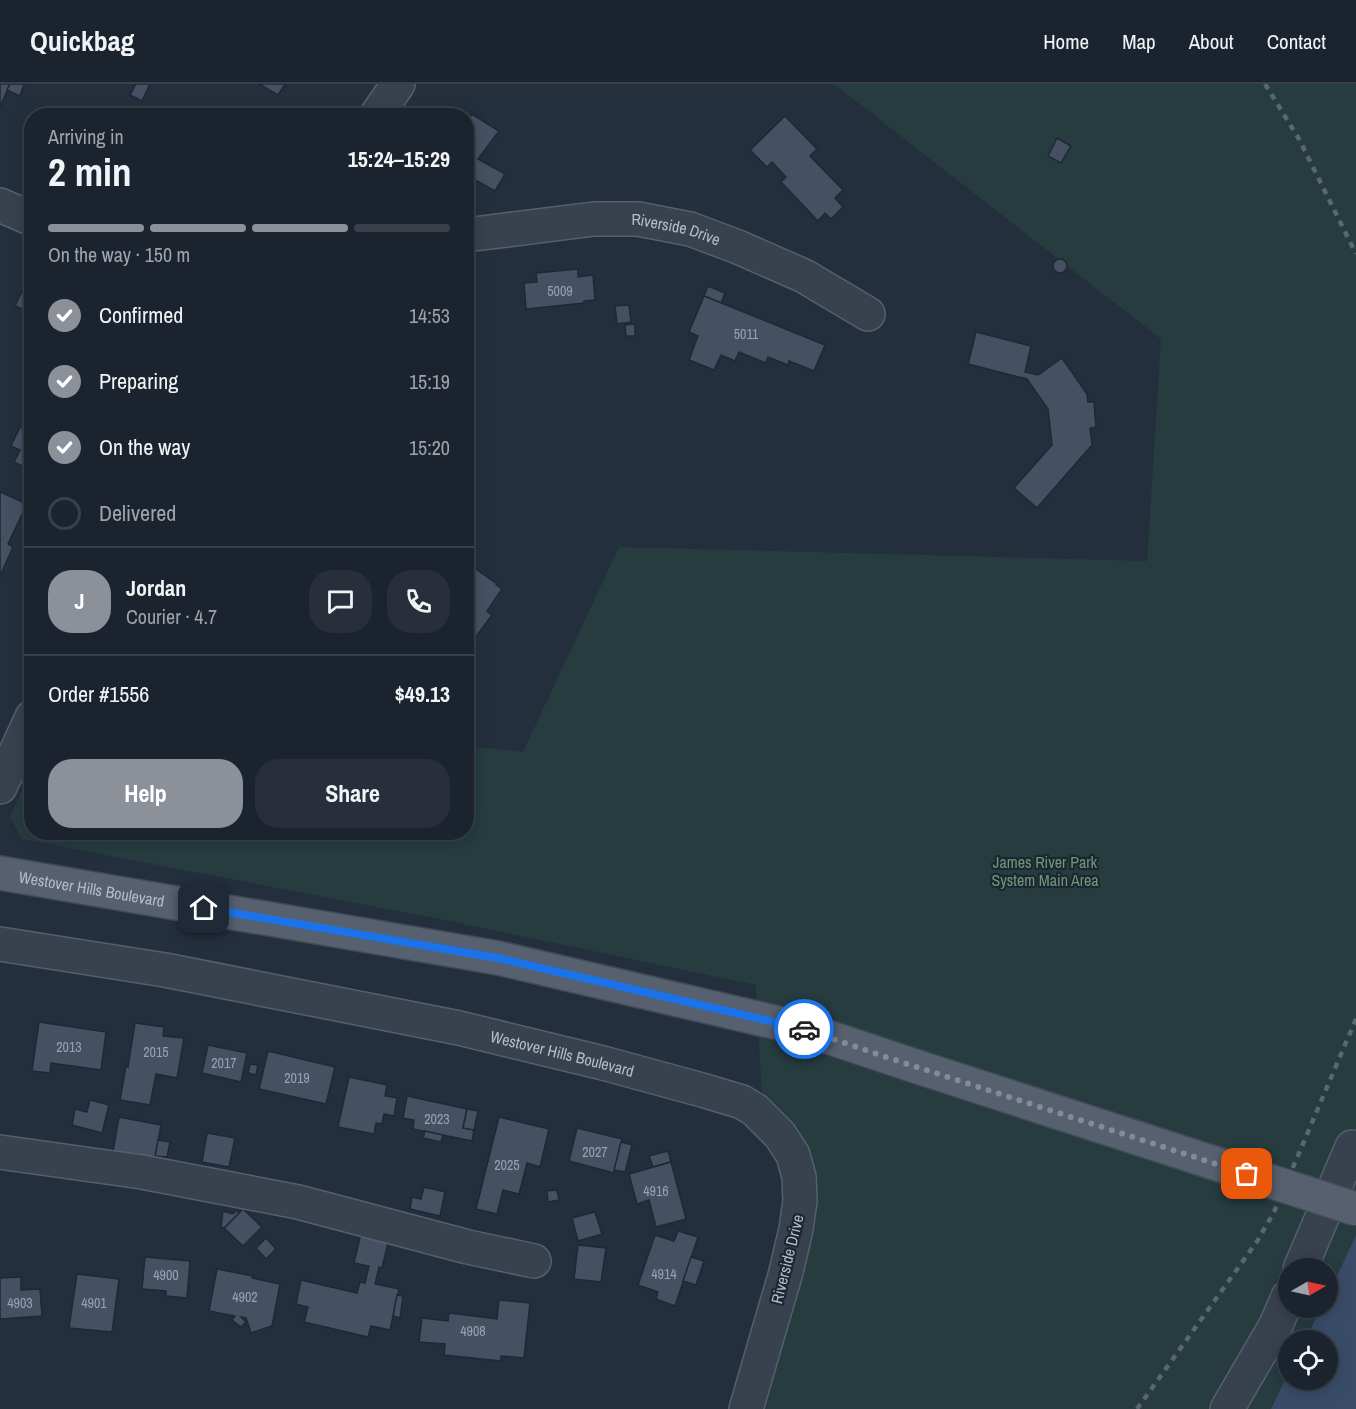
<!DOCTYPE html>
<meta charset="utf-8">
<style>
:root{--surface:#1b232e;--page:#282f3a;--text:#f1f3f6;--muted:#a0a4aa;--line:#39404a;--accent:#8c9099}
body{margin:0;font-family:"Archivo Narrow",sans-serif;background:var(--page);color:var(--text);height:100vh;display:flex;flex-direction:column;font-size:22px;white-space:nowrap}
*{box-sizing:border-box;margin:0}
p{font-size:20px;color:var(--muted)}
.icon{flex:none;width:33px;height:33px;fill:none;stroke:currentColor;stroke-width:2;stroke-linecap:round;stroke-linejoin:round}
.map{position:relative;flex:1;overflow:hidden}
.panel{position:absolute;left:24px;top:24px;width:450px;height:732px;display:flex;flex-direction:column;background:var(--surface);border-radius:24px;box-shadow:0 3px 15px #0003,0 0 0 2px var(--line)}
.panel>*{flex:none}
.needle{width:39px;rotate:81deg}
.controls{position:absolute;left:1278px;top:1174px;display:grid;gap:12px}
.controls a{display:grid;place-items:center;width:60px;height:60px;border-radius:50%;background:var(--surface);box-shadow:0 3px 15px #0003,0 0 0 2px var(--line);font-size:30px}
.pin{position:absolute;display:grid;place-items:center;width:51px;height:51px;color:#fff;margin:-26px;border-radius:12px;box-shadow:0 3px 9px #0006}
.courier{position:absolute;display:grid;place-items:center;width:60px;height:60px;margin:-30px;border:4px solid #1a73e8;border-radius:50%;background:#fff;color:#222;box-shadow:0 2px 8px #0007}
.summary em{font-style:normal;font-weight:700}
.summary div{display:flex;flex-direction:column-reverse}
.summary{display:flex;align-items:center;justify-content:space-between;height:102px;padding:0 24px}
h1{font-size:39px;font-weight:700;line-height:45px}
.bar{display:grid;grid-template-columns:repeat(4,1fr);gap:9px 6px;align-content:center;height:72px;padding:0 24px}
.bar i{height:8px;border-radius:4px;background:var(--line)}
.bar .active{background:var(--accent)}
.bar p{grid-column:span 4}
.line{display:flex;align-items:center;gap:15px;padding:0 24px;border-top:2px solid var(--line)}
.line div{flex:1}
.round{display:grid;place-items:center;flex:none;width:63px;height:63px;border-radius:24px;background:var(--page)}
ol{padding:0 24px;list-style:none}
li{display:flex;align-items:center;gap:18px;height:66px}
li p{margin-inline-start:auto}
li .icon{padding:6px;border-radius:50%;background:var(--accent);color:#fff;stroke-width:4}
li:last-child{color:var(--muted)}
li i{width:33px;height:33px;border:3px solid var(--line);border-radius:50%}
.cta{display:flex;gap:12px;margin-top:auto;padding:12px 24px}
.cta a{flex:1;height:69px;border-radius:24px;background:var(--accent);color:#fff;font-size:24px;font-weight:700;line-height:69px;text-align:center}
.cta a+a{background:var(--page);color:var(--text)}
header{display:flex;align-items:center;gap:36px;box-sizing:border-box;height:84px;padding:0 30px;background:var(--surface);border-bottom:2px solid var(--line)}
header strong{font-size:28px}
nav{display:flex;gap:33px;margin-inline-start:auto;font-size:21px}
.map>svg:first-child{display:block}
</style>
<header>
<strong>Quickbag</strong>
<nav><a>Home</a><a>Map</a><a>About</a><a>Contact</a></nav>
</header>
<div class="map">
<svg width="1356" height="1325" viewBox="0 0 1356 1325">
<rect width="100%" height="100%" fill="#242f3e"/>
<!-- green -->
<path fill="#263c3f" d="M 834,0 L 1356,0 L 1356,1151 L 1328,1211 L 1328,1185 L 1288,1185 L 1288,1224 L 1321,1224 L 1305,1257 L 1288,1257 L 1288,1289 L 1271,1325 L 736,1325 L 800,1117 L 763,1033 L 756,901 L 445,836 L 22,755 L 10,733 L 31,686 L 32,748 L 466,748 L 467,662 L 523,668 L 619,463 L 1147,477 L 1161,255 Z"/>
<!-- water -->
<path fill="#394c67" d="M 1356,1151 L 1356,1325 L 1271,1325 L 1288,1289 L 1288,1296 L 1328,1296 L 1328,1257 L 1305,1257 L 1321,1224 L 1328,1224 L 1328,1211 Z"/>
<!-- building -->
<g fill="#455162" stroke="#1f2835" stroke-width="1.5">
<path d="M 0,0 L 10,0 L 0,23 Z"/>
<path d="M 10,0 L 24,0 L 20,12 L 7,6 Z"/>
<path d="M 136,0 L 150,0 L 142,17 L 130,11 Z"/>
<path d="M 259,0 L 285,0 L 278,11 Z"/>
<path d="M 247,24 L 259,32 L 243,32 Z"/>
<path d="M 472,30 L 499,47 L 478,75 L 505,90 L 495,107 L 466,91 L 466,38 Z"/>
<path d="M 785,32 L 817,65 L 810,72 L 843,106 L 835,114 L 843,123 L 831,135 L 825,129 L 818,137 L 781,98 L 786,93 L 772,78 L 767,83 L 750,66 Z"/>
<path d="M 1057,54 L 1071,62 L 1061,79 L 1048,72 Z"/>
<circle cx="1060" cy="182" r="7"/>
<path d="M 578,185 L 578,193 L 593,191 L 595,216 L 584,217 L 584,219 L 526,225 L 524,199 L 537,198 L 536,189 Z"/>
<path d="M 28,195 L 32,196 L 32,229 L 15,222 Z"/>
<path d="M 708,202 L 725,209 L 721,219 L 704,212 Z"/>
<path d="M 704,212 L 825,261 L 814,287 L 789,277 L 788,281 L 768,273 L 766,279 L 739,268 L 735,277 L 721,271 L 714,286 L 689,276 L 698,252 L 689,248 Z"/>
<path d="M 629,221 L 631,238 L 617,240 L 615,222 Z"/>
<path d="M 635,240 L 635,252 L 626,252 L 625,241 Z"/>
<path d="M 976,248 L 1031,262 L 1025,288 L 1038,291 L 1062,274 L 1087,310 L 1088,318 L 1094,318 L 1096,343 L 1090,344 L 1092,361 L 1037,424 L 1014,404 L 1052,361 L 1048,325 L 1027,295 L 968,280 Z"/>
<path d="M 32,335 L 32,387 L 14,378 L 20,366 L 11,362 L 20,343 L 27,346 Z"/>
<path d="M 0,408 L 27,420 L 8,460 L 13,463 L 0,492 Z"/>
<path d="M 466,478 L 497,500 L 496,501 L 502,505 L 487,527 L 492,531 L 475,554 L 469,550 L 466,553 Z"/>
<path d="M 39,938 L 106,948 L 101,986 L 51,979 L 50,989 L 32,987 Z"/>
<path d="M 135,939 L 164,943 L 163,952 L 184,954 L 177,994 L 156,990 L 150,1021 L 120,1016 L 126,982 L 128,983 Z"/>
<path d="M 208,961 L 247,969 L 241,998 L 202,989 Z"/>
<path d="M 268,967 L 335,983 L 326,1020 L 259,1005 Z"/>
<path d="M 250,980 L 258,981 L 256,991 L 248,989 Z"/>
<path d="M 349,993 L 387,1001 L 385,1012 L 397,1014 L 394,1032 L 384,1030 L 382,1040 L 376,1039 L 374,1050 L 338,1043 Z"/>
<path d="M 407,1012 L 467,1025 L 463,1044 L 474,1046 L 472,1057 L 413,1045 L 414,1036 L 403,1034 Z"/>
<path d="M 90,1016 L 109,1021 L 102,1049 L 72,1041 L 75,1025 L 87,1028 Z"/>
<path d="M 467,1025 L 478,1027 L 474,1046 L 463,1044 Z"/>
<path d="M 119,1033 L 161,1041 L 155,1075 L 113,1067 Z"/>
<path d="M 499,1033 L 549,1045 L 540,1083 L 527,1079 L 519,1110 L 503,1106 L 497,1130 L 476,1125 Z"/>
<path d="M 577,1044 L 622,1055 L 614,1089 L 569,1077 Z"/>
<path d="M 425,1047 L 443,1051 L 441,1058 L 423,1054 Z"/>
<path d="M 207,1049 L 235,1054 L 229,1083 L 202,1078 Z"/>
<path d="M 158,1056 L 170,1058 L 167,1073 L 155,1072 Z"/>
<path d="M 621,1058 L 632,1061 L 625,1088 L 614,1086 Z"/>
<path d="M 668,1067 L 671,1078 L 653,1083 L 649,1072 Z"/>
<path d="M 671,1078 L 686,1135 L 656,1143 L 649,1116 L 637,1120 L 629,1090 Z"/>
<path d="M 424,1103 L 445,1108 L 440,1132 L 410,1125 L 412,1113 L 421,1115 Z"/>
<path d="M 557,1106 L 559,1116 L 548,1118 L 547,1107 Z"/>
<path d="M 243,1125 L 262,1143 L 243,1162 L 224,1144 Z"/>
<path d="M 237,1126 L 239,1129 L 224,1144 L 221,1143 L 223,1127 L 233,1130 Z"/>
<path d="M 595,1128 L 602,1150 L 578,1157 L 572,1134 Z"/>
<path d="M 678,1147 L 698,1153 L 675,1222 L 656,1215 L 658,1208 L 638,1201 L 655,1151 L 674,1157 Z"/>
<path d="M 361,1149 L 389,1155 L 382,1184 L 379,1183 L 375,1200 L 399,1205 L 390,1246 L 371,1242 L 368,1253 L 304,1238 L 308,1223 L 296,1220 L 301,1196 L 357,1209 L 360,1198 L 365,1199 L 369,1182 L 354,1179 Z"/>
<path d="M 266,1154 L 276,1165 L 266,1175 L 256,1164 Z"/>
<path d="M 578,1161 L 606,1164 L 601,1198 L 574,1195 Z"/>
<path d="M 145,1173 L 190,1177 L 187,1214 L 166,1212 L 166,1207 L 142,1205 Z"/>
<path d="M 691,1173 L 704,1177 L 696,1201 L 683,1197 Z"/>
<path d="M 217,1185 L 253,1192 L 252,1194 L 280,1200 L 272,1242 L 251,1249 L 246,1234 L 241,1233 L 246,1238 L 241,1243 L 232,1236 L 235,1232 L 209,1227 Z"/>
<path d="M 77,1190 L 119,1195 L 112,1248 L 69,1244 Z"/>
<path d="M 21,1193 L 21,1206 L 40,1205 L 42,1232 L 0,1235 L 0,1194 Z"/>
<path d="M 397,1211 L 403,1212 L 400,1234 L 393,1232 Z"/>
<path d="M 499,1216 L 530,1219 L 524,1274 L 501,1272 L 501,1277 L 444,1271 L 445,1260 L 419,1258 L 422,1234 L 448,1237 L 449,1229 L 497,1235 Z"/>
</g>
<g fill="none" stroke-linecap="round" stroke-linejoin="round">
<!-- minor casing -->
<g stroke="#565f6c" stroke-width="36">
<g id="minor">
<path d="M 376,32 L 398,0"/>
<path d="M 0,121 L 32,135"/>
<path id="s1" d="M 466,151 L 594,135 L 638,135 L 690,145 L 738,163 L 804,192 L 868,230"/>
<path d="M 0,703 L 32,633"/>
<path id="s2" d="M 0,860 L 165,886 L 459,944 L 603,979 L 702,1006 L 742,1018 L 755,1026 L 780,1051 L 793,1071 L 799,1093 L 800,1117 L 796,1145 L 786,1188 L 746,1325"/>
<path d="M 0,1068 L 142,1088 L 298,1118 L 468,1163 L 534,1177"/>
<path d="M 1300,1185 L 1352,1063"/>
<path d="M 1227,1325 L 1276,1241 L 1288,1213"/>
</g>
</g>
<!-- major casing -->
<g stroke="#414a57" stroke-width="36">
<g id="major">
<path id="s3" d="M 0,789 L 498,874 L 804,945 L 921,984"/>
</g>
</g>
<!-- minor -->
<use href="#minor" stroke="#38414e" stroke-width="33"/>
<!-- major -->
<use href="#major" stroke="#56606e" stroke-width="33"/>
<!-- rail -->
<g stroke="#5a6575" stroke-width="4.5" stroke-dasharray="6 6" stroke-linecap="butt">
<path d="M 1265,0 L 1299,55 L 1356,170"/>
<path d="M 1137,1325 L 1258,1156 L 1274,1128 L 1356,935"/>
</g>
<!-- major-bridge casing -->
<g stroke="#414a57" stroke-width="36" stroke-linecap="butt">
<path id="major-bridge" d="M 921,984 L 1356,1125"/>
</g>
<!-- major-bridge -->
<use href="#major-bridge" stroke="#56606e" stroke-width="33"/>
</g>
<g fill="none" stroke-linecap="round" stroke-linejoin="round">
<!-- done -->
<path stroke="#828b98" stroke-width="6" stroke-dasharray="0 10.8" d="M 804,945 L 892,975 L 1247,1090"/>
<!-- route -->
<path stroke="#1a73e8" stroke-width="8" d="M 204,824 L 498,874 L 804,945"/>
</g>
<g text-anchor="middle" stroke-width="4.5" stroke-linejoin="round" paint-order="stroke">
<!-- number labels -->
<g font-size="14" fill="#98a1af">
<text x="560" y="212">5009</text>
<text x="746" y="255">5011</text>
<text x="69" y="968">2013</text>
<text x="156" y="973">2015</text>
<text x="224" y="984">2017</text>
<text x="297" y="999">2019</text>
<text x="437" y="1040">2023</text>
<text x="595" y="1073">2027</text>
<text x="507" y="1086">2025</text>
<text x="656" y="1112">4916</text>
<text x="664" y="1195">4914</text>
<text x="166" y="1196">4900</text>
<text x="245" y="1218">4902</text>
<text x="20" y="1224">4903</text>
<text x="94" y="1224">4901</text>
<text x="473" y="1252">4908</text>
</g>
<!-- street labels -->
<g font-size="16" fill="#b4bcc9" stroke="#1d2633">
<text dy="6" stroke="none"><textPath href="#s1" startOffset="212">Riverside Drive</textPath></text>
<text dy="6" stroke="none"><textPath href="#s3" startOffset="93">Westover Hills Boulevard</textPath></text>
<text dy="6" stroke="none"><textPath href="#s2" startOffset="573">Westover Hills Boulevard</textPath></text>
<text transform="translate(787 1175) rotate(-76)" y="6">Riverside Drive</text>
</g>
<!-- park labels -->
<g font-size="16" fill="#6b9a76" stroke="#1d2633">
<text x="1045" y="784">James River Park<tspan x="1045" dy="18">System Main Area</tspan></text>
</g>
</g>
</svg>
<div class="controls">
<a><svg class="needle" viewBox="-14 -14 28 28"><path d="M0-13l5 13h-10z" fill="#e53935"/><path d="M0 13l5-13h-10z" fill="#a0a4aa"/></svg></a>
<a><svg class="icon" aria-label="locate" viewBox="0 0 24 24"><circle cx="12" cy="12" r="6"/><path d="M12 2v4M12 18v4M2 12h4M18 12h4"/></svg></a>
</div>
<div class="pin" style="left:1247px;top:1090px;background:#ea580c"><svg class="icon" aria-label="bag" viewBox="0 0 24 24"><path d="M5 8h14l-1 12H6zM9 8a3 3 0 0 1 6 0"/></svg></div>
<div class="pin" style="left:204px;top:824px;background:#1f2937"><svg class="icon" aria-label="home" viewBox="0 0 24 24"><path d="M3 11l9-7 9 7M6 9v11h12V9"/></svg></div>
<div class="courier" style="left:804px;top:945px"><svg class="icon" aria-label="car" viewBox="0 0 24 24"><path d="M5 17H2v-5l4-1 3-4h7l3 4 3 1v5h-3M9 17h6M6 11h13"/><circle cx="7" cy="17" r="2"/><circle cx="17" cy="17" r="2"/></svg></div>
<section class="panel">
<div class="summary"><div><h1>2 min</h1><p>Arriving in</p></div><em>15:24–15:29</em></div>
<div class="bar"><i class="active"></i><i class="active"></i><i class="active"></i><i></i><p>On the way · 150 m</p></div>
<ol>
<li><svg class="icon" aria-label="check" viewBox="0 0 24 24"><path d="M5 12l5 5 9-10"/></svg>Confirmed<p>14:53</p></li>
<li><svg class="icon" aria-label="check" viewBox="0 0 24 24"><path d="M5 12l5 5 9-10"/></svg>Preparing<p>15:19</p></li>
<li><svg class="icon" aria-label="check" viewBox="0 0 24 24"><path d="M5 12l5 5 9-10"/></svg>On the way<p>15:20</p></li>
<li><i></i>Delivered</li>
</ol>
<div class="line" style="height:108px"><b class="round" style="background:var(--accent);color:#fff">J</b><div><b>Jordan</b><p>Courier · 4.7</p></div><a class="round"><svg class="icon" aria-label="chat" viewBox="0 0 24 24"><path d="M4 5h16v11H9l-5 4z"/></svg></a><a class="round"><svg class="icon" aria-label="phone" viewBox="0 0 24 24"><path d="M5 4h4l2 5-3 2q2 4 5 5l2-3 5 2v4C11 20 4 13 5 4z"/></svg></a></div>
<div class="line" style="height:78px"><div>Order #1556</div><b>$49.13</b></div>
<div class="cta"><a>Help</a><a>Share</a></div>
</section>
</div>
